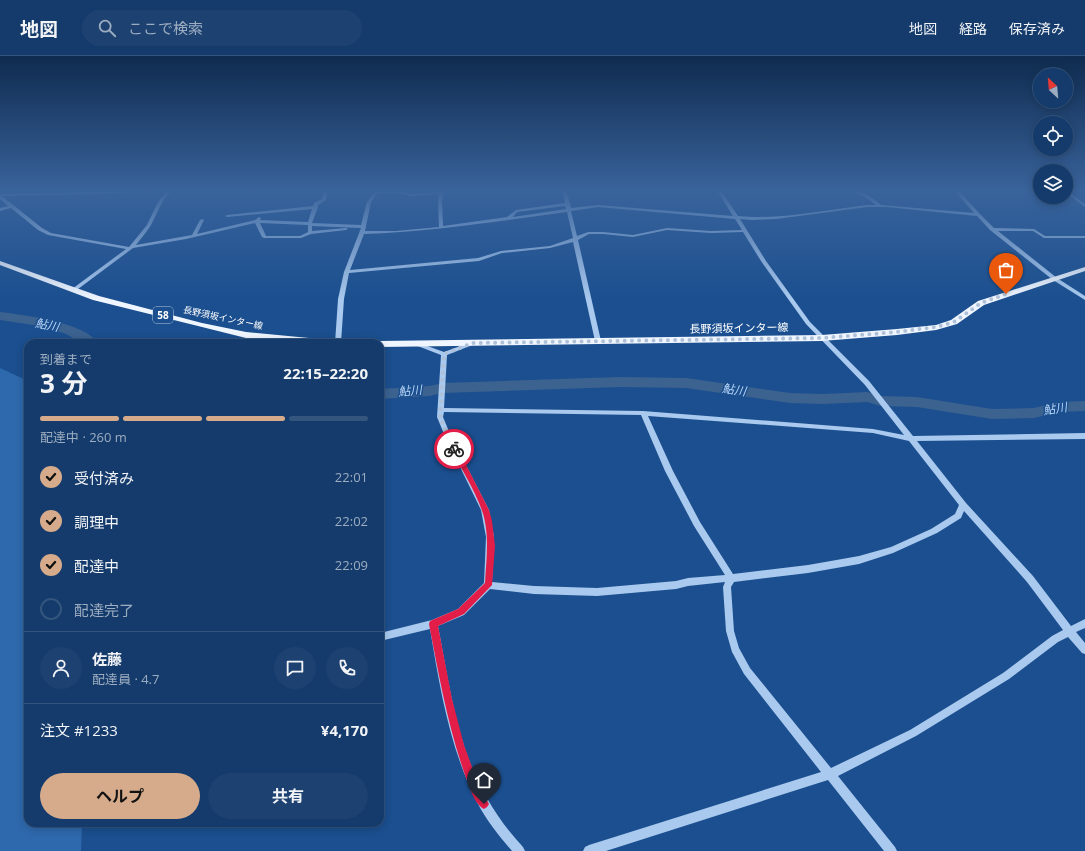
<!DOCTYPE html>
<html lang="ja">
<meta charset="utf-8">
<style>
:root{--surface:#143b6b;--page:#1d4271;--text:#f1f3f6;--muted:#9dadc1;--line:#33557e;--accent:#d6ab8b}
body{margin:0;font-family:"Open Sans","Noto Sans JP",sans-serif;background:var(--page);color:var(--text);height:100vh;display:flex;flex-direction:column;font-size:15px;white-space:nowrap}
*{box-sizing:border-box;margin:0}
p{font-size:13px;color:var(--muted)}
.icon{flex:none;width:22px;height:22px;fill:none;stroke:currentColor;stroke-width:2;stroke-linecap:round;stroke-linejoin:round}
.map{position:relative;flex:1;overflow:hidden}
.drawer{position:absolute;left:24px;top:283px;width:360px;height:488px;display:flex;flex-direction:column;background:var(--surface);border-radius:12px;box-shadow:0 2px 10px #0003,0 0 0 1px var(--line)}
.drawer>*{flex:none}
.needle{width:26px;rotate:334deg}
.fabs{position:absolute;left:1033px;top:12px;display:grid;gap:8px}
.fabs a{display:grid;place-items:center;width:40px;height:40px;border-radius:50%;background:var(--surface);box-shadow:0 2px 10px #0003,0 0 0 1px var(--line);font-size:20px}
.pin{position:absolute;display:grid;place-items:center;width:34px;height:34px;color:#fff;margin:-41px -17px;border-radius:50% 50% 50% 0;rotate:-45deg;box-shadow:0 0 4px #0007}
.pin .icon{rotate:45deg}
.courier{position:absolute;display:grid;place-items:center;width:40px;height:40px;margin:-20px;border:3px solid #e11d48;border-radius:50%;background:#fff;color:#222;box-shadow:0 1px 5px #0007}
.overview em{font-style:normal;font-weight:700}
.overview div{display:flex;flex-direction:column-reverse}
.overview{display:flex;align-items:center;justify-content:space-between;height:68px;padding:0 16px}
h1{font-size:26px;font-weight:700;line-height:30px}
.bar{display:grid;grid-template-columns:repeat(4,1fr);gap:6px 4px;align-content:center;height:48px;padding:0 16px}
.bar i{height:5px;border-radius:3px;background:var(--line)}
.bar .on{background:var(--accent)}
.bar p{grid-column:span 4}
.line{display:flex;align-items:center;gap:10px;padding:0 16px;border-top:1px solid var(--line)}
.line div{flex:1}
.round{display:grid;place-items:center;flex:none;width:42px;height:42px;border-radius:21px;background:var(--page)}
ol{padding:0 16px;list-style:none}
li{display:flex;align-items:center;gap:12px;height:44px}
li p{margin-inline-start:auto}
li .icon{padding:4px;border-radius:50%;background:var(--accent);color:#111;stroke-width:4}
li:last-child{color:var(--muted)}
li i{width:22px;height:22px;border:2px solid var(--line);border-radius:50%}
.primary-button{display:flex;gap:8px;margin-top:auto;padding:8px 16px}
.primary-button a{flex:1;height:46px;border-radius:24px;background:var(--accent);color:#111;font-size:16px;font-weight:700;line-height:46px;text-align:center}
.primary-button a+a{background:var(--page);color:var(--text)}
header{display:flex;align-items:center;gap:24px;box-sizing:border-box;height:56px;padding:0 20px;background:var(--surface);border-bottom:1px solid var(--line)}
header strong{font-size:19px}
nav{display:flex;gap:22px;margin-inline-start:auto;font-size:14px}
.search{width:280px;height:36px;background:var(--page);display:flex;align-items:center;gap:10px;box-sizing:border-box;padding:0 14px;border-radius:22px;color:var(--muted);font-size:15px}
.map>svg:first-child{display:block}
</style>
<header>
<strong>地図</strong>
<div class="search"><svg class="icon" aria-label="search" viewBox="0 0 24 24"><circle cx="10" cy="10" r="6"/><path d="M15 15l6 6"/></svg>ここで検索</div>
<nav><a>地図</a><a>経路</a><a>保存済み</a></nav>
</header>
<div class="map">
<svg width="1085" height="795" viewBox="0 0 1085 795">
<rect width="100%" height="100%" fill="#1b4f8f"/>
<!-- green -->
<path fill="#2e69ad" d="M 0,312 L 28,325 L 28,767 L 82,767 L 81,795 L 0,795 Z"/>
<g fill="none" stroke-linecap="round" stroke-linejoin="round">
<!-- river -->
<g fill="#3c6290" fill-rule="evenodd">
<path d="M 0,256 C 24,259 84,266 98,287 L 82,287 L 66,278 L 46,271 L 0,264 Z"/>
<path d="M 620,321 L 686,322 L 790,337 L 823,338 L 867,336 L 881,340 L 917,341 L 992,353 L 1034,352 L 1059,346 L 1085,345 L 1085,355 L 1059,356 L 1034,362 L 992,363 L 917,351 L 881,350 L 867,346 L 823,348 L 790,347 L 686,332 L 620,331 L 443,337 L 429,340 L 380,343 L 380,333 L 429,330 L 443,327 Z"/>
</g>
<!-- minor -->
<g fill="#a9c9ee" fill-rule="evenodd">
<path d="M 152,133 L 175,133 C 162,140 158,157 151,169 C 147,176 141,182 136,189 L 192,179 L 200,164 L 202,163 L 204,164 L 197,178 L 255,164 L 259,161 L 261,162 L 260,164 L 308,166 L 312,153 L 227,161 L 225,160 L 227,159 L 313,150 L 314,147 L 322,143 L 324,133 L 328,133 L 326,144 L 318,149 L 318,151 L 312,167 L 361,169 L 367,146 L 377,133 L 381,133 L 380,135 L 397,135 L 412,138 L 440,135 L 440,133 L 444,133 L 442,145 L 443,170 L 507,161 L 516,154 L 565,147 L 562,133 L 566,133 L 571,152 L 598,149 L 733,160 L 716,133 L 720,133 L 738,160 C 781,164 825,154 867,149 L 876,149 L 868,143 L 848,133 C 860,132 872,142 881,149 L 974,157 L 953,133 L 957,133 L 980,158 L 994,172 L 1034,173 L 1045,180 L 1085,180 L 1085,182 L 1044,182 L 1033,175 L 998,175 L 1057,222 L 1085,240 L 1085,244 L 1053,224 L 990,174 L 977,160 L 887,151 L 867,151 L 776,163 L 752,164 L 740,163 L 766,205 L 810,266 L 869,325 L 913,380 L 1085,377 L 1085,383 L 917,385 L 966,447 L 1033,520 L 1071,570 L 1085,563 L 1085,572 L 1076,576 L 1085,587 L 1085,598 L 1082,597 L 1068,581 L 1058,586 L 1009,623 L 916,680 L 838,720 L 895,791 L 897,795 L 884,795 L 828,724 L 606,795 L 583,795 L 585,791 L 589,789 L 821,716 L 744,618 L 732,596 L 726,575 L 723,531 L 725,526 L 688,530 L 676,533 L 597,540 L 534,538 L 490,533 L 464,559 L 438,570 C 449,627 457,692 487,742 C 497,760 509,776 523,791 L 525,795 L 512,795 C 499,780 487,765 478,748 C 450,694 440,633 430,573 L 380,585 L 380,577 L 432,564 L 458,553 L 484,527 L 486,481 L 481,454 L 444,378 L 437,361 L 441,299 L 415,289 L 415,287 L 419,287 L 444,296 L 471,286 L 475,286 L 476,287 L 475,288 L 447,299 L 444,352 L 643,355 L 873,373 L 904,379 L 865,329 L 806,268 L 761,205 L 743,176 L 711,177 L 667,174 L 633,181 L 603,178 L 589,178 L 578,184 L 601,285 L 600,286 L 598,287 L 595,285 L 573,186 L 550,192 L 502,197 L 479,205 L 349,217 L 344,243 L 341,287 L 335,287 L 338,243 L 344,216 L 361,172 L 312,170 L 312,175 L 346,172 L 348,173 L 346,174 L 311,178 L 301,182 L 264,182 L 262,181 L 255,167 L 186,183 L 133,192 L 74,236 L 72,235 L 72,233 L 126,193 L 48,179 L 38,174 L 11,152 L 0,155 L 0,152 L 8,150 L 0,143 L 0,138 L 92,136 ZM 167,135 L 158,146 L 147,169 L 129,191 L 51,177 L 42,172 L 2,140 L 92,138 ZM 378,137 L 397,137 L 412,140 L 439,138 L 438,145 L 439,171 L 396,175 L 365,175 L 371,146 ZM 565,150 L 566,153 L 513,161 L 517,156 ZM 598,151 L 735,163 L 742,174 L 711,175 L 667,172 L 633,179 L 603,176 L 588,176 L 577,180 L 571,155 ZM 567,156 L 573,182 L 550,190 L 501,195 L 478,202 L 350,214 L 364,178 C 432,176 499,165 567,156 ZM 260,167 L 308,169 L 308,176 L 300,180 L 266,180 ZM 444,356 L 641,359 L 665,415 L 694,470 L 725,519 L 688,522 L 676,525 L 597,532 L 534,530 L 492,526 L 494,481 L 489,454 L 450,378 L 443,361 ZM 648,360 L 873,377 L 909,385 L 959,449 L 955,458 L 931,473 L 891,491 L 859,500 L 808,509 L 733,518 L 700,466 L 673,415 ZM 964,455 L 1027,526 L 1063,574 L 1052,580 L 1003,617 L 910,674 L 831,712 L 750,612 L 739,592 L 734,575 L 731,531 L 734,526 L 808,517 L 859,508 L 893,497 L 937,477 L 961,462 Z"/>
<path d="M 1066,134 L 1085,148 L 1085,151 L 1066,137 Z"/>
</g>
<!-- major -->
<g fill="#f0f6ff" fill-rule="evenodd">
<path d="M 0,205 L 99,240 L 202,267 L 246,276 L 330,284 L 334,287 L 302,287 L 246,282 L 202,271 L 93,244 L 0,209 Z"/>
<path d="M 1085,211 L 1085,215 L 984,249 L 957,268 L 936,274 L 897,279 L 822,285 L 380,291 L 380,287 L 376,287 L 380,285 L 822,279 L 897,273 L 936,269 L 951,264 L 978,245 Z"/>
</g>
</g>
<!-- sky -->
<linearGradient id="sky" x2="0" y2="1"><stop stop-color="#0f2b4f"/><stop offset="0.55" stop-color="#39639b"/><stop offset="1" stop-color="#39639b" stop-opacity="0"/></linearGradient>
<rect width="1085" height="244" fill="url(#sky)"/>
<!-- route -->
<path fill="#e11d48" d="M 454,390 L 458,393 L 489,454 L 492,465 L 495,490 L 492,529 L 464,558 L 438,570 L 452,643 L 464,689 L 480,733 L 489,748 L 487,751 L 484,753 C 474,748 470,731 466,722 C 448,671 439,620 429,568 L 430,565 L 458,553 L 485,527 C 486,507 489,486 485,466 C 482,446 461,412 451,393 Z"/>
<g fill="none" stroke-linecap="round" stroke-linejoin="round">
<!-- done -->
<path stroke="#afc1d8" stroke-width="4" stroke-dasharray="0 7.2" d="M 454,393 L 440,361 L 444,298 L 473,287 L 822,282 L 897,276 L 936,271 L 954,266 L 981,247 L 1006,238"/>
</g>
<g text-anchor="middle" stroke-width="3" stroke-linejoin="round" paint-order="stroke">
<!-- far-street labels -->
<g font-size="9" fill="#fff" stroke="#1b4f8f">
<text transform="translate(223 262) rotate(12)" y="3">長野須坂インター線</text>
</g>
<!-- shield labels -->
<rect fill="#1b4f8f" stroke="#bbcadd" stroke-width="1" x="153" y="251" width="20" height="16" rx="3"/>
<g font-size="10" font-weight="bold" fill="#fff">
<text x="163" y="263">58</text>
</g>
<!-- street labels -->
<g font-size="11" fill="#fff" stroke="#1b4f8f">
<text transform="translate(739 272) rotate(-1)" y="4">長野須坂インター線</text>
</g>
<!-- water labels -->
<g font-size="12" font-style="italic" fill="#b5d3f5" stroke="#1b4f8f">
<text transform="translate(47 269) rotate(11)" y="4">鮎川</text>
<text transform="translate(734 334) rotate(8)" y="4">鮎川</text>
<text transform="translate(410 335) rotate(-5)" y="4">鮎川</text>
<text transform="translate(1055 353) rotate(-9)" y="4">鮎川</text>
</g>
</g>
</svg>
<div class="fabs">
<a><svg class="needle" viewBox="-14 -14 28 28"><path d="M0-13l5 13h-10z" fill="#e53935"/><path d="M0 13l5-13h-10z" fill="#9dadc1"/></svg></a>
<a><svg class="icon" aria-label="locate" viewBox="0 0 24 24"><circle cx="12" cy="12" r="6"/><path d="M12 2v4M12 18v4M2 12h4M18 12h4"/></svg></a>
<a><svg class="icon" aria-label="layers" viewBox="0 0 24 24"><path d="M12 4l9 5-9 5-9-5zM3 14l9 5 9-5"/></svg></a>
</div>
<div class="pin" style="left:1006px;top:238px;background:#ea580c"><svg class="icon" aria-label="bag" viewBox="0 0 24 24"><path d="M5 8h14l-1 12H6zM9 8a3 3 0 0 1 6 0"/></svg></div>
<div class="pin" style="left:484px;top:748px;background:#1f2937"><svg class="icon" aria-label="home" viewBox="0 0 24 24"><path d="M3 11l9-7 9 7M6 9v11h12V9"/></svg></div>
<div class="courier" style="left:454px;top:393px"><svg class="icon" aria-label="bike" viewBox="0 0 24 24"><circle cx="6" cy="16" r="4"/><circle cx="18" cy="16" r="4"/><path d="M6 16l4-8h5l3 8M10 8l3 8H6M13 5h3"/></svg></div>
<section class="drawer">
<div class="overview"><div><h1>3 分</h1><p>到着まで</p></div><em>22:15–22:20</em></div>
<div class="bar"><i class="on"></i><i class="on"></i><i class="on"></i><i></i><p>配達中 · 260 m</p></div>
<ol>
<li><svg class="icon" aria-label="check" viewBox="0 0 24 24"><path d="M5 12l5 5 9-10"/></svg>受付済み<p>22:01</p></li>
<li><svg class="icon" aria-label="check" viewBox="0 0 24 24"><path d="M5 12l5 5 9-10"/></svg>調理中<p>22:02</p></li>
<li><svg class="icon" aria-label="check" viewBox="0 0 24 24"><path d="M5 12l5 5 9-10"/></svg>配達中<p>22:09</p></li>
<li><i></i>配達完了</li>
</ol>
<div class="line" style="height:72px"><a class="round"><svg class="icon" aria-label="person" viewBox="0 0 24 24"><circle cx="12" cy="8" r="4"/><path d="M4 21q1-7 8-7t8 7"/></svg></a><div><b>佐藤</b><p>配達員 · 4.7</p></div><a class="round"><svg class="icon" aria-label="chat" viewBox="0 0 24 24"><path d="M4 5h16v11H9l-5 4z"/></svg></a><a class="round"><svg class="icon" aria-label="phone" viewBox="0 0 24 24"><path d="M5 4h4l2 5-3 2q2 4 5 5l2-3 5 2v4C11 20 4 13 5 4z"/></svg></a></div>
<div class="line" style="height:52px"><div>注文 #1233</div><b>¥4,170</b></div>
<div class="primary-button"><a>ヘルプ</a><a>共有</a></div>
</section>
</div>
